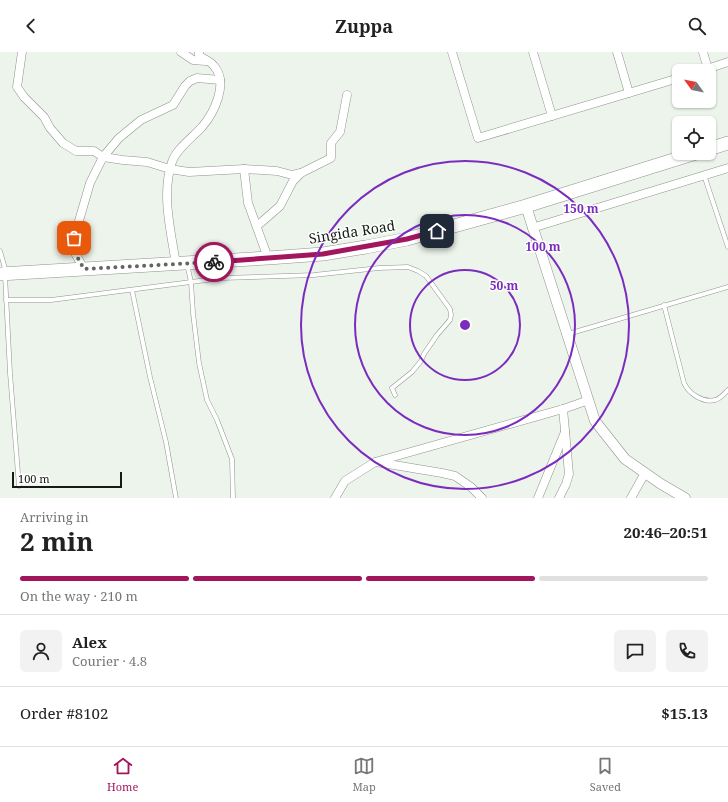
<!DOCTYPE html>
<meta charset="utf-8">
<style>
:root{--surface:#fff;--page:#f2f2f2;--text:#222;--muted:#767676;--line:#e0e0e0;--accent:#a2165e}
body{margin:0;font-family:"Noto Serif",serif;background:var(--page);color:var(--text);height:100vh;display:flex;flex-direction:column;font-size:15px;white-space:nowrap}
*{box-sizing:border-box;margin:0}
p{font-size:13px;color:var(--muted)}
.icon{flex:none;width:22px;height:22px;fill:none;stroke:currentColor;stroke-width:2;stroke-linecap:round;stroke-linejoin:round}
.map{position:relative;height:446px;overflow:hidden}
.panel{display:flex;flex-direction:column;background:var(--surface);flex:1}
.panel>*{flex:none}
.needle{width:26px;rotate:303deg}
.tools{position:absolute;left:672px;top:12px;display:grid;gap:8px}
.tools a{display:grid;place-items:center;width:44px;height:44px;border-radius:6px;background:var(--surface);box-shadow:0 1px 3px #0004;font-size:20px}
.scale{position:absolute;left:12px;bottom:10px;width:110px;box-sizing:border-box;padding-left:4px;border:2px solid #171a17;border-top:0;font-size:11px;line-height:14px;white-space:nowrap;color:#171a17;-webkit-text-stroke:3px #fdfffd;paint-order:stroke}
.pin{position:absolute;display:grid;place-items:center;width:34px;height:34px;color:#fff;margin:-17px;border-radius:8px;box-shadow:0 2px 6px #0006}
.courier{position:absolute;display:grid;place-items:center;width:40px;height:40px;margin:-20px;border:3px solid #a2165e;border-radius:50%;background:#fff;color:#222;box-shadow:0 1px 5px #0007}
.overview em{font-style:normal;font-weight:700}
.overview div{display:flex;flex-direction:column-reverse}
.overview{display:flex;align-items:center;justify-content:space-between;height:68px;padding:0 20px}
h1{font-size:26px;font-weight:700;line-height:30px}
.bar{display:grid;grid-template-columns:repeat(4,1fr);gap:6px 4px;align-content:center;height:48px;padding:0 20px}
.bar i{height:5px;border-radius:3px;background:var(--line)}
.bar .on{background:var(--accent)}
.bar p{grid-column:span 4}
.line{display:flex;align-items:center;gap:10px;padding:0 20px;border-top:1px solid var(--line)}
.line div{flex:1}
.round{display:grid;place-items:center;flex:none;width:42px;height:42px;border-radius:6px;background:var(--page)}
header{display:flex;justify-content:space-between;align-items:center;height:52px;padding:0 20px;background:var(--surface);font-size:18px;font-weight:700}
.tabs{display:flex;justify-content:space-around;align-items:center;height:56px;border-top:1px solid var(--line);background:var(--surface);font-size:11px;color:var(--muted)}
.tabs a{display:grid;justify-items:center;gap:2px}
.tabs .on{color:var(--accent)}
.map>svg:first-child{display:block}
</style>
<header><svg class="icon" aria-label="back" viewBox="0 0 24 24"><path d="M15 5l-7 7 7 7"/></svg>Zuppa<svg class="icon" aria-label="search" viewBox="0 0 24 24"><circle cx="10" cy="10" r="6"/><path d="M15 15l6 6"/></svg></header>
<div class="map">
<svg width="728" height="446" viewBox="0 0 728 446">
<rect width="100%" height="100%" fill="#ecf4eb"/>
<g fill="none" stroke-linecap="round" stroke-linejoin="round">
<!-- service casing -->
<g stroke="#8d958c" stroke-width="5">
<g id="service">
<path d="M 704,123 L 728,195"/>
<path d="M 0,199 L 6,220"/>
<path d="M 187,212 L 191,230 L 193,261 L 199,311 L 207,348 L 217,368 L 232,407 L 233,446"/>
<path d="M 5,223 L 10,321 L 19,434"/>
<path d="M 132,238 L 150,325 L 166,390 L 176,446"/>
<path d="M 6,248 L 51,248 L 222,226 L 314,223 L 379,216 L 408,215 L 418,219 L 426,224 L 450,257 L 451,263 L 450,268 L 437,283 L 424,302 L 421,309 L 412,320 L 392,336 L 395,343"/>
<path d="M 664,253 L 684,331 C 689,342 703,351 715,348 C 720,347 724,342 728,338"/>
<path d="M 568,282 L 728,235"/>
</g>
</g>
<!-- minor casing -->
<g stroke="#8d958c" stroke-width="9">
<g id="minor">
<path d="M 22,0 L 17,35 L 24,45 L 44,65 L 50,76 L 63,91 L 76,99 L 94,99 L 103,105 L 123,108 L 147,110 L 170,117 L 189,120 L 244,117 L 277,119 L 292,123 L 301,121"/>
<path d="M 181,0 L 193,8 L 205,9"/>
<path d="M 452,0 L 478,86 L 679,26"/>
<path d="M 533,0 L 552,64"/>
<path d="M 617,0 L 629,41"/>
<path d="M 703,0 L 708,17"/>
<path d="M 701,19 L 728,10"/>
<path d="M 244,117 L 248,151 L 268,206"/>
<path d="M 257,174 L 280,154 L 293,129 L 301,121 L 331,106 L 331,91 L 340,80 L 347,43"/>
<path d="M 532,176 L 728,116"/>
<path d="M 176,212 C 171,180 161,142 172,110 C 176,97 193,85 202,75 C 214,61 229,31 214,14 C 210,9 204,7 199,4 L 199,0"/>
<path d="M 84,217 L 75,201 L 74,186 L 90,131 L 103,105 L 119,86 L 141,68 L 173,53 L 185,34 L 190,29 L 197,26 L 220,28"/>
<path d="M 376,410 L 442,421 L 455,424 L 471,435 L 482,446"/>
<path d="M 335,446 L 345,429 L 375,410 L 563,357 L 589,348"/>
<path d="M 538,446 L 565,380"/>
<path d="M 559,446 L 566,432 L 569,422 L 563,357"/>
<path d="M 631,446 L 645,421"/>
</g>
</g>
<!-- tertiary casing -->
<g stroke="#8d958c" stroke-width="11">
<path id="tertiary" d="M 526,154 L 595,369 L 625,407 L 661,432 L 685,446"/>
</g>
<!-- trunk casing -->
<g stroke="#8d958c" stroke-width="14">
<g id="trunk">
<path d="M 709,97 L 728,91"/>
<path d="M 0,222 L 268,206 L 323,202 L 366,195 L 407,187 L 526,154 L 696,101"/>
</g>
</g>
<!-- service -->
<use href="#service" stroke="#fff" stroke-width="4"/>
<!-- minor -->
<use href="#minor" stroke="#fff" stroke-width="8"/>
<!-- tertiary -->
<use href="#tertiary" stroke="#fff" stroke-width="10"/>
<!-- trunk -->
<use href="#trunk" stroke="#fff" stroke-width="13"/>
</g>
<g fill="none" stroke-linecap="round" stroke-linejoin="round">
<!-- done -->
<path stroke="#626661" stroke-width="4" stroke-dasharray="0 7.2" d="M 74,186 L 75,201 L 84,217 L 214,210"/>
<!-- route -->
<path stroke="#a2165e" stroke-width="5" d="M 214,210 L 323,202 L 407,187 L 437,179"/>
</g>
<!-- distance rings -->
<g fill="none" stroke="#7b2cbf" stroke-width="2">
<circle cx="465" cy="273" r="55"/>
<circle cx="465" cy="273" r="110"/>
<circle cx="465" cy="273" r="164"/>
</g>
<g text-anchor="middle" stroke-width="3" stroke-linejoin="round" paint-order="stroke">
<!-- street labels -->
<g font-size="14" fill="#171a17" stroke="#fdfffd">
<text transform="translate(352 180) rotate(-9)" y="5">Singida Road</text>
</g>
</g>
<circle cx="465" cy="273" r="6" fill="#7b2cbf" stroke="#fdfffd" stroke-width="2"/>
<g font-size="12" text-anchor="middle" font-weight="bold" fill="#7b2cbf" stroke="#fdfffd" stroke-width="3" stroke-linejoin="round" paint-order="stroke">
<text x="581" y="161">150 m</text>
<text x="543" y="199">100 m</text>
<text x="504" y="238">50 m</text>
</g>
</svg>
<div class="tools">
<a><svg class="needle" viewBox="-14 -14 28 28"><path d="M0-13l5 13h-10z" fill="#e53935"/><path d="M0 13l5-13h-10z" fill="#767676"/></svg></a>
<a><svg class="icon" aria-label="locate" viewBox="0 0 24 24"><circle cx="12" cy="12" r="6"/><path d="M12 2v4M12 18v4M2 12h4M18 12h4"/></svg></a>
</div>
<div class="scale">100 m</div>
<div class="pin" style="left:74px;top:186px;background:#ea580c"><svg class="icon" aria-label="bag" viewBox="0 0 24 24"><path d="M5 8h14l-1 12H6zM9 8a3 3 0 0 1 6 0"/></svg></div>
<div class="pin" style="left:437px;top:179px;background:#1f2937"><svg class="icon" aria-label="home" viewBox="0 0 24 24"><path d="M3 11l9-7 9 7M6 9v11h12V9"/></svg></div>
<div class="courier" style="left:214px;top:210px"><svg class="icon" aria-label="bike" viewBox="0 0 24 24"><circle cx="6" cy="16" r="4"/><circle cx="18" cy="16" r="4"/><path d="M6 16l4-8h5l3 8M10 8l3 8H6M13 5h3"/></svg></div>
</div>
<section class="panel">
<div class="overview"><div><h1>2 min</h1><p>Arriving in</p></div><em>20:46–20:51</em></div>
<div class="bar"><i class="on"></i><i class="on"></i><i class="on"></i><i></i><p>On the way · 210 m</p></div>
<div class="line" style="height:72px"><a class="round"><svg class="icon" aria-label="person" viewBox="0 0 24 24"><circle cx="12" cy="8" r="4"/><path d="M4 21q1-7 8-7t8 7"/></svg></a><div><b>Alex</b><p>Courier · 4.8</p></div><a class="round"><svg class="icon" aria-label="chat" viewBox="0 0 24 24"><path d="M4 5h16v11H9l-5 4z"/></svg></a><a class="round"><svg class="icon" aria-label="phone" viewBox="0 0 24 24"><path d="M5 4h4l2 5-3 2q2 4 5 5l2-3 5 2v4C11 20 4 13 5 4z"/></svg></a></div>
<div class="line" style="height:52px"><div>Order #8102</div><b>$15.13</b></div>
</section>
<nav class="tabs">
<a class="on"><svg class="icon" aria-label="home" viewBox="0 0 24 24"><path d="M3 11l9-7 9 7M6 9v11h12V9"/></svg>Home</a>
<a><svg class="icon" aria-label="map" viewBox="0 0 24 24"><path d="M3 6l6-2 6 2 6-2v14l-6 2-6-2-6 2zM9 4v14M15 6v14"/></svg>Map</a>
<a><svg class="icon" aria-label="saved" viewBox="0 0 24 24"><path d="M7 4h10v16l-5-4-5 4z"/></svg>Saved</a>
</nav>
